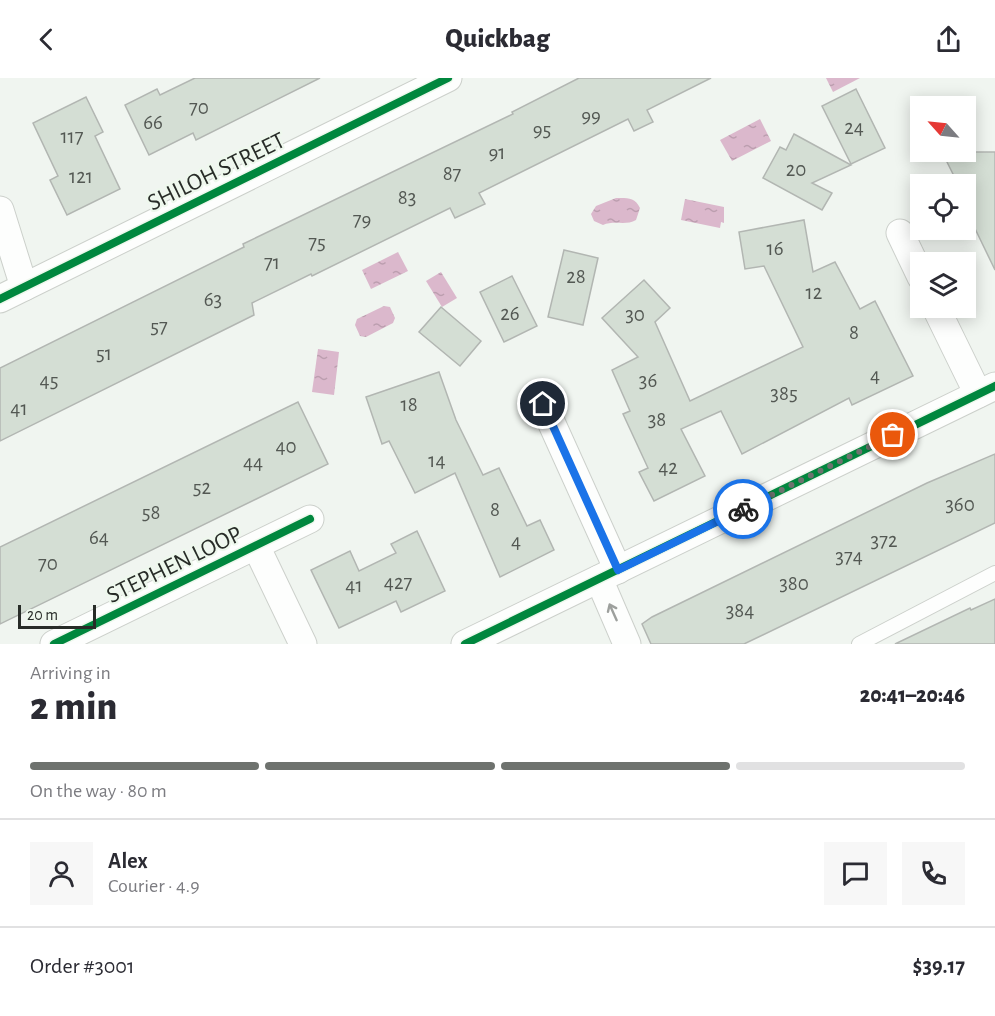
<!DOCTYPE html>
<meta charset="utf-8">
<style>
:root{--surface:#fff;--page:#f7f7f7;--text:#2b2b33;--muted:#7c7c81;--line:#e1e1e2;--accent:#6e726e}
body{margin:0;font-family:"Alegreya Sans",sans-serif;background:var(--page);color:var(--text);height:100vh;display:flex;flex-direction:column;font-size:22px;white-space:nowrap}
*{box-sizing:border-box;margin:0}
p{font-size:20px;color:var(--muted)}
.icon{flex:none;width:33px;height:33px;fill:none;stroke:currentColor;stroke-width:2;stroke-linecap:round;stroke-linejoin:round}
.map{position:relative;height:566px;overflow:hidden}
.panel{display:flex;flex-direction:column;background:var(--surface);flex:1}
.panel>*{flex:none}
.needle{width:39px;rotate:297deg}
.tools{position:absolute;left:910px;top:18px;display:grid;gap:12px}
.tools a{display:grid;place-items:center;width:66px;height:66px;border-radius:0px;background:var(--surface);box-shadow:0 3px 15px #0003;font-size:30px}
.scale{position:absolute;left:18px;bottom:15px;width:78px;box-sizing:border-box;padding-left:6px;border:3px solid #282c28;border-top:0;font-size:16px;line-height:21px;white-space:nowrap;color:#282c28;-webkit-text-stroke:4px #eef8ed;paint-order:stroke}
.pin{position:absolute;display:grid;place-items:center;width:51px;height:51px;color:#fff;margin:-26px;border:3px solid #fff;border-radius:50%;box-shadow:0 2px 6px #0007}
.courier{position:absolute;display:grid;place-items:center;width:60px;height:60px;margin:-30px;border:4px solid #1a73e8;border-radius:50%;background:#fff;color:#222;box-shadow:0 2px 8px #0007}
.headline em{font-style:normal;font-weight:800}
.headline div{display:flex;flex-direction:column-reverse}
.headline{display:flex;align-items:center;justify-content:space-between;height:102px;padding:0 30px}
h1{font-size:39px;font-weight:800;line-height:45px}
.bar{display:grid;grid-template-columns:repeat(4,1fr);gap:9px 6px;align-content:center;height:72px;padding:0 30px}
.bar i{height:8px;border-radius:4px;background:var(--line)}
.bar .current{background:var(--accent)}
.bar p{grid-column:span 4}
.line{display:flex;align-items:center;gap:15px;padding:0 30px;border-top:2px solid var(--line)}
.line div{flex:1}
.round{display:grid;place-items:center;flex:none;width:63px;height:63px;border-radius:0px;background:var(--page)}
header{display:flex;justify-content:space-between;align-items:center;height:78px;padding:0 30px;background:var(--surface);font-size:27px;font-weight:800}
.map>svg:first-child{display:block}
</style>
<header><svg class="icon" aria-label="back" viewBox="0 0 24 24"><path d="M15 5l-7 7 7 7"/></svg>Quickbag<svg class="icon" aria-label="share" viewBox="0 0 24 24"><path d="M12 15V3M7 8l5-5 5 5M5 13v7h14v-7"/></svg></header>
<div class="map">
<svg width="995" height="566" viewBox="0 0 995 566">
<defs>
<pattern id="water-ripples" width="26" height="14" patternUnits="userSpaceOnUse" patternTransform="scale(1.5)"><rect width="26" height="14" fill="#dbb8cc"/><path d="M2 4q2-2 4 0t4 0M15 11q2-2 4 0t4 0" fill="none" stroke="#bc9eaf"/></pattern>
</defs>
<rect width="100%" height="100%" fill="#f0f5f0"/>
<!-- water -->
<g fill="url(#water-ripples)">
<path d="M 826,0 L 860,0 L 833,14 Z"/>
<path d="M 760,41 L 771,63 L 732,83 L 720,62 Z"/>
<path d="M 616,120 C 627,120 635,119 640,130 L 636,142 C 626,148 614,142 603,147 L 594,143 L 591,136 L 596,128 Z"/>
<path d="M 685,121 L 724,129 L 724,145 L 721,144 L 720,150 L 681,142 Z"/>
<path d="M 398,174 L 408,193 L 371,211 L 362,192 Z"/>
<path d="M 441,194 L 457,220 L 442,229 L 426,203 Z"/>
<path d="M 384,228 L 390,229 L 395,240 L 393,245 L 366,259 L 360,258 L 355,247 L 357,241 Z"/>
<path d="M 318,271 L 339,274 L 334,317 L 312,314 Z"/>
</g>
<!-- building -->
<g fill="#d4ded4" stroke="#b2b6b2" stroke-width="1.5">
<path d="M 195,0 L 320,0 L 196,62 L 193,55 L 149,77 L 125,27 L 157,11 L 160,17 Z"/>
<path d="M 579,0 L 711,0 L 647,32 L 653,44 L 634,53 L 628,41 L 479,115 L 485,126 L 455,140 L 450,130 L 312,198 L 311,196 L 252,225 L 254,237 L 0,363 L 0,290 L 244,169 L 243,166 L 513,36 L 512,34 Z"/>
<path d="M 856,11 L 885,70 L 851,86 L 822,28 Z"/>
<path d="M 86,19 L 103,54 L 95,58 L 120,111 L 67,137 L 50,102 L 58,98 L 33,45 Z"/>
<path d="M 794,56 L 851,87 L 812,105 L 832,115 L 822,132 L 763,100 L 780,69 L 786,72 Z"/>
<path d="M 942,74 L 995,74 L 995,192 L 967,134 L 970,133 L 966,125 L 966,106 L 958,106 Z"/>
<path d="M 804,142 L 813,194 L 835,184 L 860,231 L 875,223 L 913,298 L 852,327 L 849,320 L 742,376 L 721,333 L 681,351 L 705,398 L 654,423 L 639,394 L 648,390 L 623,336 L 630,333 L 612,292 L 638,279 L 602,240 L 644,202 L 670,230 L 655,244 L 690,323 L 803,269 L 764,188 L 745,191 L 739,154 Z"/>
<path d="M 564,172 L 598,180 L 583,247 L 548,239 Z"/>
<path d="M 512,198 L 537,248 L 504,264 L 480,214 Z"/>
<path d="M 441,229 L 481,263 L 460,288 L 419,254 Z"/>
<path d="M 439,294 L 456,342 L 483,397 L 499,390 L 527,448 L 540,442 L 554,472 L 500,499 L 455,395 L 415,415 L 389,363 L 382,366 L 366,319 Z"/>
<path d="M 298,324 L 328,386 L 0,546 L 0,469 Z"/>
<path d="M 995,376 L 995,445 L 744,566 L 651,566 L 642,546 L 652,539 L 927,405 Z"/>
<path d="M 417,453 L 445,513 L 401,534 L 396,523 L 339,550 L 311,492 L 350,473 L 359,493 L 396,475 L 391,466 Z"/>
<path d="M 995,521 L 995,566 L 895,566 L 970,530 L 971,532 Z"/>
</g>
<g fill="none" stroke-linecap="round" stroke-linejoin="round">
<!-- service casing -->
<g stroke="#ccd0cb" stroke-width="16">
<path id="service" d="M 859,566 L 995,495"/>
</g>
<!-- minor casing -->
<g stroke="#ccd0cb" stroke-width="29">
<g id="minor">
<path d="M 0,132 L 24,209"/>
<path d="M 900,155 L 921,199"/>
<path d="M 0,221 L 448,0"/>
<path d="M 936,230 L 978,316"/>
<path d="M 543,326 L 618,492"/>
<path d="M 256,468 L 303,566"/>
<path d="M 599,501 L 627,566"/>
<path d="M 54,566 L 310,441"/>
<path d="M 465,566 L 995,308"/>
</g>
</g>
<!-- service -->
<use href="#service" stroke="#fdfefd" stroke-width="14"/>
<!-- minor -->
<use href="#minor" stroke="#fdfefd" stroke-width="27"/>
<!-- cycleway casing -->
<g stroke="#eef8ed" stroke-width="11">
<g id="cycleway">
<path d="M 0,221 L 448,0"/>
<path d="M 54,566 L 310,441"/>
<path d="M 465,566 L 995,308"/>
</g>
</g>
<!-- cycleway -->
<use href="#cycleway" stroke="#00873e" stroke-width="8"/>
</g>
<!-- one-way arrows -->
<defs><path id="oneway-shaft" d="M-6 0H5M1.5-3L5.5 0L1.5 3" fill="none" stroke-width="1.6" stroke-linecap="round" stroke-linejoin="round" transform="scale(1.5)"/></defs>
<use stroke="#9da09d" href="#oneway-shaft" transform="translate(613 534) rotate(-114)"/>
<g fill="none" stroke-linecap="round" stroke-linejoin="round">
<!-- done -->
<path stroke="#6e726e" stroke-width="6" stroke-dasharray="0 10.8" d="M 743,431 L 893,357"/>
<!-- route -->
<path stroke="#1a73e8" stroke-width="8" d="M 543,326 L 618,492 L 743,431"/>
</g>
<g text-anchor="middle" stroke-width="4.5" stroke-linejoin="round" paint-order="stroke">
<!-- number labels -->
<g font-size="21" fill="#535853">
<text x="199" y="36">70</text>
<text x="591" y="44">99</text>
<text x="153" y="51">66</text>
<text x="854" y="56">24</text>
<text x="542" y="58">95</text>
<text x="72" y="65">117</text>
<text x="497" y="81">91</text>
<text x="796" y="98">20</text>
<text x="452" y="102">87</text>
<text x="81" y="105">121</text>
<text x="407" y="126">83</text>
<text x="362" y="148">79</text>
<text x="317" y="171">75</text>
<text x="775" y="177">16</text>
<text x="272" y="191">71</text>
<text x="576" y="205">28</text>
<text x="814" y="221">12</text>
<text x="213" y="228">63</text>
<text x="510" y="242">26</text>
<text x="635" y="243">30</text>
<text x="159" y="255">57</text>
<text x="854" y="261">8</text>
<text x="104" y="282">51</text>
<text x="875" y="304">4</text>
<text x="49" y="309">45</text>
<text x="648" y="309">36</text>
<text x="784" y="322">385</text>
<text x="409" y="333">18</text>
<text x="19" y="337">41</text>
<text x="657" y="348">38</text>
<text x="286" y="375">40</text>
<text x="437" y="389">14</text>
<text x="253" y="391">44</text>
<text x="668" y="396">42</text>
<text x="202" y="416">52</text>
<text x="960" y="433">360</text>
<text x="495" y="438">8</text>
<text x="151" y="441">58</text>
<text x="99" y="466">64</text>
<text x="884" y="469">372</text>
<text x="516" y="470">4</text>
<text x="849" y="485">374</text>
<text x="48" y="492">70</text>
<text x="398" y="511">427</text>
<text x="794" y="512">380</text>
<text x="354" y="514">41</text>
<text x="740" y="539">384</text>
</g>
<!-- street labels -->
<g font-size="24" fill="#282c28" stroke="#eef8ed">
<text transform="translate(216 93) rotate(-26)" y="8">SHILOH STREET</text>
<text transform="translate(174 486) rotate(-26)" y="8">STEPHEN LOOP</text>
</g>
</g>
</svg>
<div class="tools">
<a><svg class="needle" viewBox="-14 -14 28 28"><path d="M0-13l5 13h-10z" fill="#e53935"/><path d="M0 13l5-13h-10z" fill="#7c7c81"/></svg></a>
<a><svg class="icon" aria-label="locate" viewBox="0 0 24 24"><circle cx="12" cy="12" r="6"/><path d="M12 2v4M12 18v4M2 12h4M18 12h4"/></svg></a>
<a><svg class="icon" aria-label="layers" viewBox="0 0 24 24"><path d="M12 4l9 5-9 5-9-5zM3 14l9 5 9-5"/></svg></a>
</div>
<div class="scale">20 m</div>
<div class="pin" style="left:893px;top:357px;background:#ea580c"><svg class="icon" aria-label="bag" viewBox="0 0 24 24"><path d="M5 8h14l-1 12H6zM9 8a3 3 0 0 1 6 0"/></svg></div>
<div class="pin" style="left:543px;top:326px;background:#1f2937"><svg class="icon" aria-label="home" viewBox="0 0 24 24"><path d="M3 11l9-7 9 7M6 9v11h12V9"/></svg></div>
<div class="courier" style="left:743px;top:431px"><svg class="icon" aria-label="bike" viewBox="0 0 24 24"><circle cx="6" cy="16" r="4"/><circle cx="18" cy="16" r="4"/><path d="M6 16l4-8h5l3 8M10 8l3 8H6M13 5h3"/></svg></div>
</div>
<section class="panel">
<div class="headline"><div><h1>2 min</h1><p>Arriving in</p></div><em>20:41–20:46</em></div>
<div class="bar"><i class="current"></i><i class="current"></i><i class="current"></i><i></i><p>On the way · 80 m</p></div>
<div class="line" style="height:108px"><a class="round"><svg class="icon" aria-label="person" viewBox="0 0 24 24"><circle cx="12" cy="8" r="4"/><path d="M4 21q1-7 8-7t8 7"/></svg></a><div><b>Alex</b><p>Courier · 4.9</p></div><a class="round"><svg class="icon" aria-label="chat" viewBox="0 0 24 24"><path d="M4 5h16v11H9l-5 4z"/></svg></a><a class="round"><svg class="icon" aria-label="phone" viewBox="0 0 24 24"><path d="M5 4h4l2 5-3 2q2 4 5 5l2-3 5 2v4C11 20 4 13 5 4z"/></svg></a></div>
<div class="line" style="height:78px"><div>Order #3001</div><b>$39.17</b></div>
</section>
